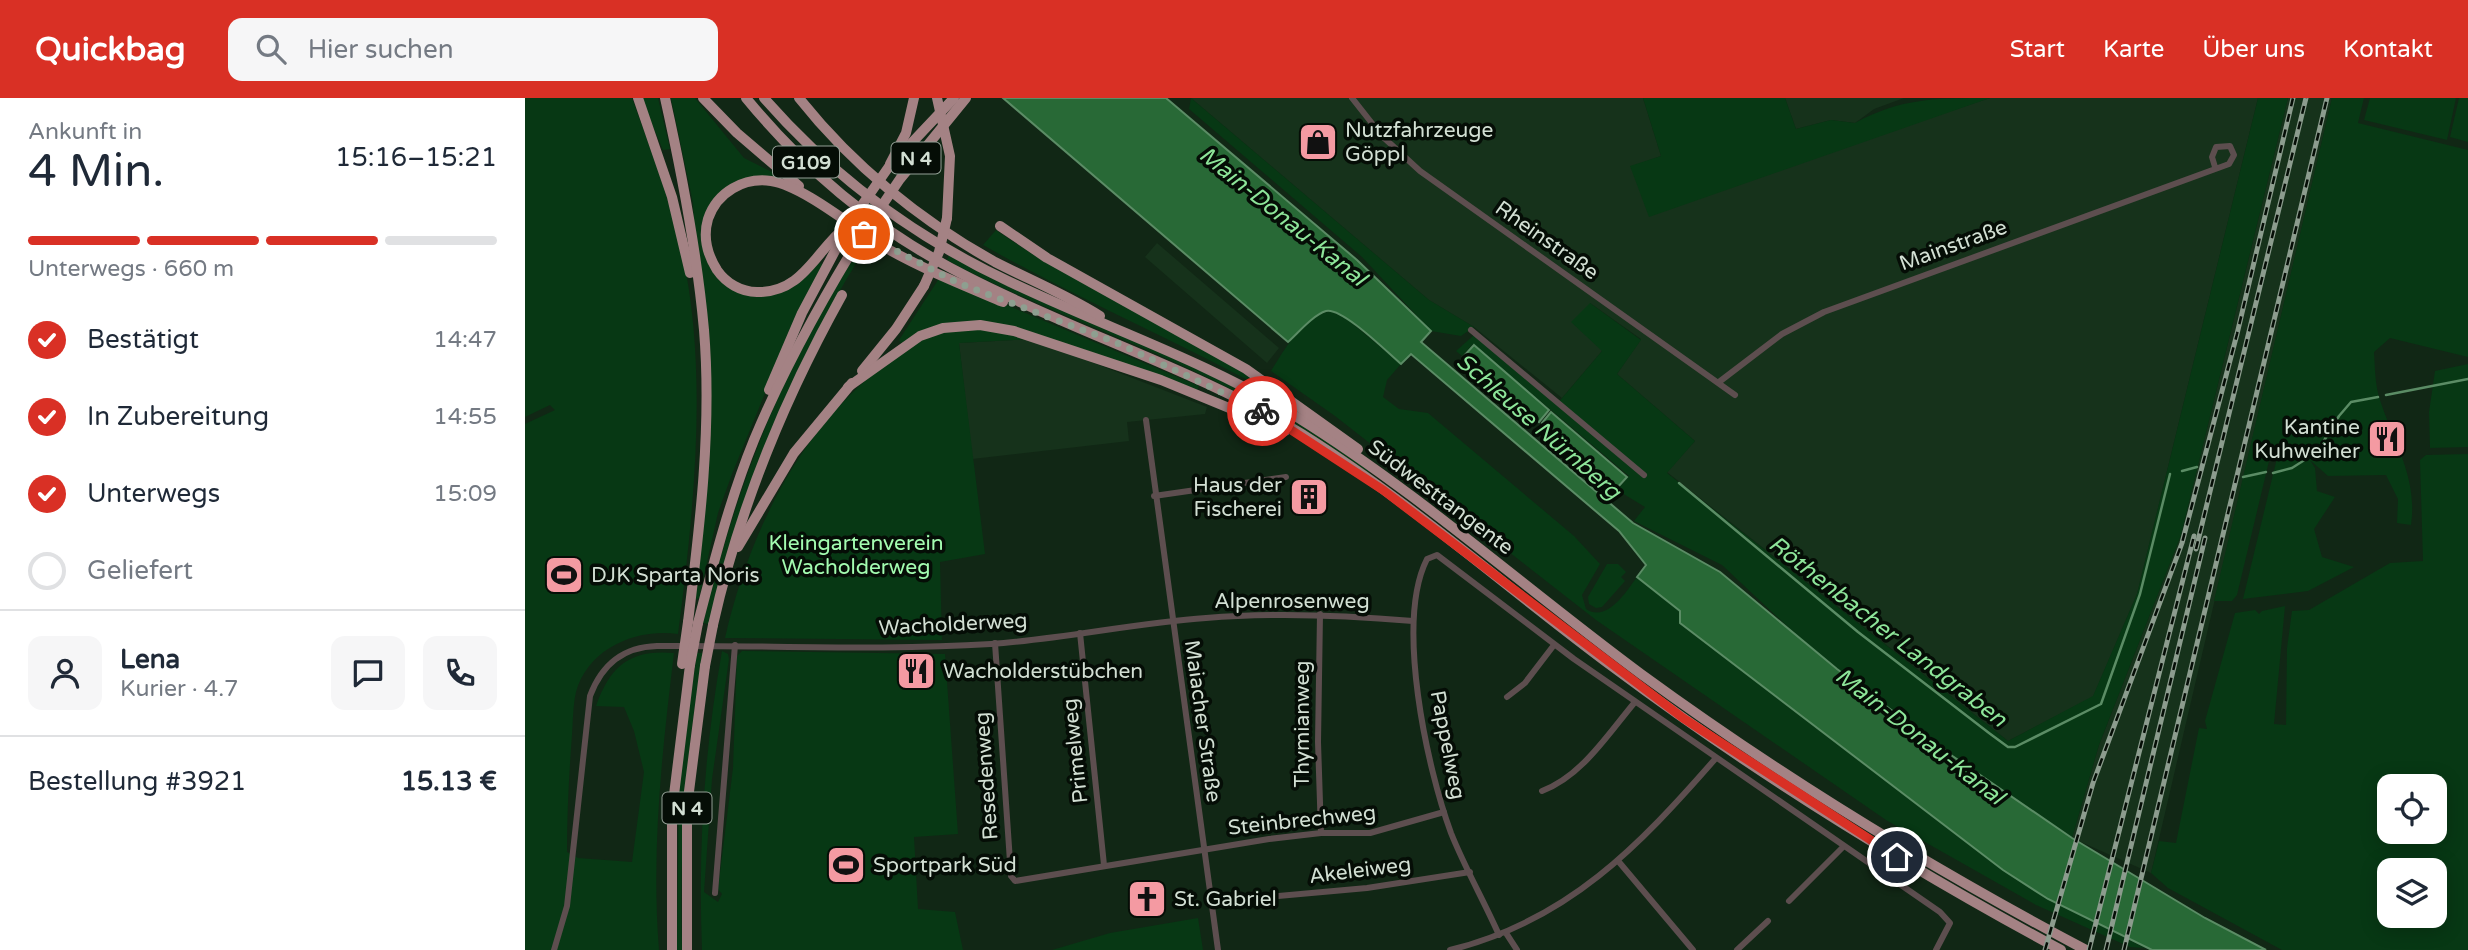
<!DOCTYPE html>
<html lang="de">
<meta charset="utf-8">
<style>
:root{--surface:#fff;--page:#f6f6f7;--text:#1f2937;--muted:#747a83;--line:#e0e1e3;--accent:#d93025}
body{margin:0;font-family:"Varela Round",sans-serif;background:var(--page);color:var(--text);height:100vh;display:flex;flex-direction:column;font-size:26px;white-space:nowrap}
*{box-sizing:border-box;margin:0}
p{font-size:23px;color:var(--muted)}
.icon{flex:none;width:38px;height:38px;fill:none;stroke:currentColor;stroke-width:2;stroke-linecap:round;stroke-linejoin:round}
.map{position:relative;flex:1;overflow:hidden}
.panel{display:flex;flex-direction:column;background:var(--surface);width:525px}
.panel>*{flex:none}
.buttons{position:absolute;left:1852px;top:676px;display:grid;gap:14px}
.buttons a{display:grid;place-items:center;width:70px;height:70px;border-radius:14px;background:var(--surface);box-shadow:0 4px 18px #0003;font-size:35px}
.pin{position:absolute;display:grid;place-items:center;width:60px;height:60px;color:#fff;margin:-30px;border:4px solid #fff;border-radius:50%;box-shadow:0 2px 7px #0007}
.courier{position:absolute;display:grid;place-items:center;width:70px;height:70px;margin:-35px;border:5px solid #d93025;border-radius:50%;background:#fff;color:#222;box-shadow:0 2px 9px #0007}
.headline em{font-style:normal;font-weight:600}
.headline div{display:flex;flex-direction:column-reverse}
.headline{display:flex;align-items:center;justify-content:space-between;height:119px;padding:0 28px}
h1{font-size:46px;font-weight:600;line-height:52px}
.bar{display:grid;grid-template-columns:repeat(4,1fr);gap:10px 7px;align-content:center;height:84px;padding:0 28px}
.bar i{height:9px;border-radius:5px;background:var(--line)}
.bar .selected{background:var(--accent)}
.bar p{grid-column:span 4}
.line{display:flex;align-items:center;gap:18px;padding:0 28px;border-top:2px solid var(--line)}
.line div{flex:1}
.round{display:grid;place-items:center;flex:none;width:74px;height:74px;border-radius:14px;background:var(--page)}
ol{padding:0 28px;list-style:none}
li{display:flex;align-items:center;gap:21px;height:77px}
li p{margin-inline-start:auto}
li .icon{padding:7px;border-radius:50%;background:var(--accent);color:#fff;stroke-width:4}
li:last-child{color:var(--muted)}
li i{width:38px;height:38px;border:4px solid var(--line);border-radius:50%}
header{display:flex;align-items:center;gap:42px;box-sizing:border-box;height:98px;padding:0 35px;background:var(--accent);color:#fff}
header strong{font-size:33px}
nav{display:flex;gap:38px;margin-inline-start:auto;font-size:24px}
.search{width:490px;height:63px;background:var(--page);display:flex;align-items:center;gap:18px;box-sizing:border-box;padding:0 24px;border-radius:14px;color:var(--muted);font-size:26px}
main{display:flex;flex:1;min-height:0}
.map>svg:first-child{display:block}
</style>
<header>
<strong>Quickbag</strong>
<div class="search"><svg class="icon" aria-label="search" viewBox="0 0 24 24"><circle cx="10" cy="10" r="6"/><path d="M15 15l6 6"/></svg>Hier suchen</div>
<nav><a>Start</a><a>Karte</a><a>Über uns</a><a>Kontakt</a></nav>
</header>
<main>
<section class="panel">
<div class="headline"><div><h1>4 Min.</h1><p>Ankunft in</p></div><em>15:16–15:21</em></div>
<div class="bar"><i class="selected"></i><i class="selected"></i><i class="selected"></i><i></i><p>Unterwegs · 660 m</p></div>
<ol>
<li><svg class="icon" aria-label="check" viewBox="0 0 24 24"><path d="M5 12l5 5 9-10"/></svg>Bestätigt<p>14:47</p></li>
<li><svg class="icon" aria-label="check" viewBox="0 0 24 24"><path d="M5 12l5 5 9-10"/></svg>In Zubereitung<p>14:55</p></li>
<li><svg class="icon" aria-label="check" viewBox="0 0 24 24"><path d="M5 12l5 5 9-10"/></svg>Unterwegs<p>15:09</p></li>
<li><i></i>Geliefert</li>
</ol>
<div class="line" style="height:126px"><a class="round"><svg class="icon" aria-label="person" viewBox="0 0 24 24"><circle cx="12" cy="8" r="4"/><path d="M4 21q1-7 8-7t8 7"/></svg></a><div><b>Lena</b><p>Kurier · 4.7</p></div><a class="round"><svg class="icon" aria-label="chat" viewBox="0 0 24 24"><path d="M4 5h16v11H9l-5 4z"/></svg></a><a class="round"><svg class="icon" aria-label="phone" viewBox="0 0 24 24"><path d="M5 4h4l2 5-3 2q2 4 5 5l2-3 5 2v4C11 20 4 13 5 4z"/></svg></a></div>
<div class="line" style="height:91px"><div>Bestellung #3921</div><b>15.13 €</b></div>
</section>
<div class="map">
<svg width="1943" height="852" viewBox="0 0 1943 852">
<rect width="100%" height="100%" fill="#112715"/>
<!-- built -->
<g fill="#16321b">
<path d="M 666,0 L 1118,0 L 1136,58 L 1105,69 L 1407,19 L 1465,0 L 1733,0 L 1612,496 L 1568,599 L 1483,643 L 1142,374 L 1170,343 L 1092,276 L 1116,241 L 1065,205 L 1077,253 L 1037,300 L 949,229 L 904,202 Z"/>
<path d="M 1260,0 L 1379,0 L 1349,11 L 1330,25 L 1306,22 L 1271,31 Z"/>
<path d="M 1763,0 L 1807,0 L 1626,775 L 1547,740 L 1574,647 L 1656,437 Z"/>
<path d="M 632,145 L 754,250 L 742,265 L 620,159 Z"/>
<path d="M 507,241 L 682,309 L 680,316 L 602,324 L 604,343 L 447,361 L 434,245 Z"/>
</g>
<!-- green -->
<g fill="#073814" fill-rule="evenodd">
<path d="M 0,0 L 107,0 C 124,47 142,94 154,142 C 185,264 169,412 153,536 C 112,530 63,550 51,594 C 48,607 48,623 47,637 C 44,676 42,715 42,754 L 53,760 L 107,764 L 119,674 L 109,633 L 99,609 L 71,608 C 85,568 105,551 149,555 C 137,654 126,753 134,852 L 0,852 L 0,326 L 30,312 L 25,307 L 0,319 Z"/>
<path d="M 116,0 L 133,0 L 145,51 L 138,52 Z"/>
<path d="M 146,0 L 170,0 L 219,60 L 259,80 L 236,78 L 185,108 L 183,162 L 230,198 L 294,165 L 298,166 L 245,283 L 207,376 L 193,415 L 174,500 L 169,502 L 183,378 L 168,105 Z"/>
<path d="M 666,0 L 904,202 L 949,229 L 936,238 L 906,233 L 837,159 L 664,11 Z"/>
<path d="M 1118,0 L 1260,0 L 1271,31 L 1306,22 L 1330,25 C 1376,0 1411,0 1465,0 L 1124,119 L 1105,68 L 1136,58 Z"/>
<path d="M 1733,0 L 1763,0 L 1656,437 L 1574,647 L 1547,740 L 1492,705 L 1346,597 L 1277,542 L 1197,467 L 1109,423 L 1120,409 L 1092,392 L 1104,378 L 948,246 L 937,258 L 931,253 L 949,237 L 1032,306 L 1077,253 L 1046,224 L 1065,205 L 1116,242 L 1092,276 L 1170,343 L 1142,375 L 1483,643 L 1568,598 L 1612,496 Z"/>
<path d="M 1807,0 L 1839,0 L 1833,25 L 1943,52 L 1943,259 L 1865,240 L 1849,254 C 1850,270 1850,287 1855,302 C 1869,345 1893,380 1886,427 L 1872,425 L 1873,401 L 1861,377 L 1803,378 L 1785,362 L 1790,370 L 1792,393 L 1810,399 L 1789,431 L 1797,459 L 1829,469 L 1783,493 L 1718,501 L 1752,360 L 1745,359 L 1712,497 L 1707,503 L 1689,503 Z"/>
<path d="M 1845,0 L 1931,0 L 1922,42 L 1839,22 Z"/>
<path d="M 1934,0 L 1943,0 L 1943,44 L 1925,39 Z"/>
<path d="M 471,132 C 559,194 662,232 749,296 C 654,244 553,201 458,147 Z"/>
<path d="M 337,146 L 342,148 C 264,270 221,388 184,526 L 178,525 C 200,436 228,350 268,267 C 288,225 313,186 337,146 Z"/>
<path d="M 424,157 L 685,276 L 770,322 L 844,372 L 844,376 C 802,348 762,320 717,297 C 621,246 517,213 422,162 Z"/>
<path d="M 415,179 L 674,288 L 672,292 L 447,223 L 422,225 L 376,245 L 374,242 Z"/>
<path d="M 805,213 L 822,221 L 876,266 L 862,282 L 858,299 L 874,311 L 903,315 L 1049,438 L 1075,466 L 1057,497 L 1061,511 C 1082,525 1101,494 1112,479 L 1155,513 L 1155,526 L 1478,772 L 1523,801 L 1620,850 L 1605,849 L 1511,807 L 1361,722 L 1071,522 L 810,318 L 746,273 C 759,252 778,219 805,213 Z"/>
<path d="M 444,229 L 507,241 L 434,245 L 460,456 L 415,464 L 417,542 L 200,540 C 224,434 278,322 371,259 C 381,252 391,242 402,238 C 414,233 431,232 444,229 Z"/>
<path d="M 1943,266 L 1943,349 L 1905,350 L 1904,314 L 1910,273 Z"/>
<path d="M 1943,356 L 1943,852 L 1757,852 L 1643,790 L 1626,775 L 1634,743 L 1651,745 L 1674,630 L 1682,631 L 1680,623 L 1710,515 L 1730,512 L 1734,516 L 1737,513 L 1760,508 L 1749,626 L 1761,627 L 1762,550 L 1767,513 L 1784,512 L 1865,465 L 1898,463 L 1895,362 L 1901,357 ZM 1864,688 L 1909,688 L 1909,733 L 1864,733 ZM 1864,772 L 1909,772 L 1909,817 L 1864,817 Z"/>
<path d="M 1082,466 L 1093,466 L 1101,474 L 1096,479 L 1100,483 L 1077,509 L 1071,510 L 1064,506 L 1063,499 Z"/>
<path d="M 197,553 L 203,556 L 204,561 L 187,681 L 179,794 L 193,804 L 197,796 L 193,791 L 208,670 L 212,558 L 217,553 L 420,556 L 433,736 L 389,739 L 393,811 L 430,814 L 438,852 L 177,852 C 173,750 179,654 197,553 Z"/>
<path d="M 172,555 L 178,555 C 161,654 154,751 157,852 L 152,852 L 154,682 Z"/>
<path d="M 673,820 L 678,852 L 527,852 L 585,835 Z"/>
</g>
<!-- water -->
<g fill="#286936" stroke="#5b8c65" stroke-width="2">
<path d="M 478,0 L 641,0 L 832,162 L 906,233 L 896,244 L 1108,425 L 1195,474 L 1312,571 L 1426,657 L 1547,740 L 1680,820 L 1741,852 L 1627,852 L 1523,801 L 1478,772 L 1155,525 L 1155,513 L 1112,479 L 1121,467 L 1094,433 L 886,256 L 876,266 C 863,255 817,209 801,213 C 788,217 773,235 763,244 Z"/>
<path d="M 949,247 L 1024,312 L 1014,324 L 938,259 Z"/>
<path d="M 1026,314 L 1102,379 L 1092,390 L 1017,325 Z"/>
</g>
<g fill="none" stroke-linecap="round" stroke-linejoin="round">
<!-- stream -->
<g stroke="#5b8c65" stroke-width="2.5">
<path d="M 1861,297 L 1943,281"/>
<path d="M 1657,373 L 1672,369"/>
<path d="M 1748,375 L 1767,370 L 1792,354 L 1814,318 L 1826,304 L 1853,299"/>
<path d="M 1718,379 L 1741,374"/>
<path d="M 1154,385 L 1333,534 L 1464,635 L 1483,649 L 1490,649 L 1576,606 L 1615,496 L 1645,376"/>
</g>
<!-- minor -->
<g stroke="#5d4e4f" stroke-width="6">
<path d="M 827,0 L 857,38 L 895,73 L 1210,297"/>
<path d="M 946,232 L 1119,377"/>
<path d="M 1194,284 L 1257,236 L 1299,214 L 1704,66 L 1709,57 L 1705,48 L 1691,49 L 1687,59 L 1690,69"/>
<path d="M 621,322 L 693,852"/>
<path d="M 629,398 L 761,379"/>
<path d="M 795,516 L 793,644 L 796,735"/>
<path d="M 555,535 L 579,767"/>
<path d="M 470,545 L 486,778 L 490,783 L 744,741 L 796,735 L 845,735 L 919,714"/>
<path d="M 982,599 L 1000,585 L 1029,547"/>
<path d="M 1017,693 C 1057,678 1083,636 1110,604"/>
<path d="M 1094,764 L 1168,852"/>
<path d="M 190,795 L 210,547"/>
<path d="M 1264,803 L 1318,749"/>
<path d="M 687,804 L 842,790 L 945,774"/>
<path d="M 981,835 L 992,852"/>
<path d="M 974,837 C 959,803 940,770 926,735 C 902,670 870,524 902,461 L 912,457 L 1049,561 L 1415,814 L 1425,825 L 1411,852"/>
<path d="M 29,852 L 42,808 L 65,598 C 77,566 98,549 132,548 C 243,547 355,553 466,546 C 538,541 609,525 681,520 C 751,514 819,517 888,523"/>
<path d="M 925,852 C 1043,823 1114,748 1191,660"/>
<path d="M 1212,852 L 1243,823"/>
</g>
<!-- trunk -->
<g stroke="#a48284" stroke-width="10">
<path d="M 113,0 L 147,99 L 165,175"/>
<path d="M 140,0 C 157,76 172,154 179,232 C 187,329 175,427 163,524"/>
<path d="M 178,0 L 212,35 L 274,88"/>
<path d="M 221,0 C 281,73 356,135 441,178 C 551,235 671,271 777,336 C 887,405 984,492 1088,569 C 1230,675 1380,768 1536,852"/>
<path d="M 239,0 C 308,79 391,140 485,184 C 581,230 682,263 772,319 C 894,395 1001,491 1116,576 C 1257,679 1406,770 1561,852"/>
<path d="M 274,0 C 327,67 396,123 470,164 C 505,182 542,197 575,218"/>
<path d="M 412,0 L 425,58 L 422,120"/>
<path d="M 365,66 L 381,35 L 389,0"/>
<path d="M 323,127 C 291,151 279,195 232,194 C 216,194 201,185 192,172 C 182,156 178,138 183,121 C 192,94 219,79 246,83 C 279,88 331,132 361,150 C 398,171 438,187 478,204"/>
<path d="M 475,128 L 522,160 L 721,271 L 833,351"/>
<path d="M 337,273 L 371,231 L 399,188"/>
<path d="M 323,289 L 395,238 L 418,230 L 455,227 L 489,233 L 636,282 L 760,333"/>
<path d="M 244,292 L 277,215 L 319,136"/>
<path d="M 213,449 L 269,355 L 327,285"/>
<path d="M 173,525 C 189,463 205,401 229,342 C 258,272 294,207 333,143"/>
<path d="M 188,527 C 214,411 259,301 317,197"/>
<path d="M 147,852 L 147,713 L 165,567"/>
<path d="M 162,852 L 162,709 L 180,568"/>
</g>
<!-- rail casing -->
<g stroke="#8c9c8e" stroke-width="5">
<g id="rail">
<path d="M 1671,451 L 1781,0"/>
<path d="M 1520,852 L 1568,685 L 1657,445 L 1712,236 L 1768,0"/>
<path d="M 1564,852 L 1669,438"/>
<path d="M 1581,852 L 1680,440"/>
<path d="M 1599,852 L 1802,0"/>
</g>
</g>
<!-- rail -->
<use href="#rail" stroke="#050d06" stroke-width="2.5" stroke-dasharray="8" stroke-linecap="butt"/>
<!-- trunk-bridge -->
<g stroke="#a48284" stroke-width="10">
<path d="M 323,127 L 363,70 L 429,0"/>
<path d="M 333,143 L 375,81 L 441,0"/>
<path d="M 399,188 L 414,154 L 422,120"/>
<path d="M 157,566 L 163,524"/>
<path d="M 165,567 L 173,525"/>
<path d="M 180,568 L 188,527"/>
</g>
</g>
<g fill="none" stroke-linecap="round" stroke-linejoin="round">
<!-- done -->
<path stroke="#8e9f90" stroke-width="7" stroke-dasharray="0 12.6" d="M 339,136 L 433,185 L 590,244 L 737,313"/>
<!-- route -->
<path stroke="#d93025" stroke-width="9" d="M 737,313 L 858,392 L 1158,620 L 1372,759"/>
</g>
<!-- icons -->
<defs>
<g id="shop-square" transform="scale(2.0125)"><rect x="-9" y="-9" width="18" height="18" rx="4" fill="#f49aa2" stroke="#050d06"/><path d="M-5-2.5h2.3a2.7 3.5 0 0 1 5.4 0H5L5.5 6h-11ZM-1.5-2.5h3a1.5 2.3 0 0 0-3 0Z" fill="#111"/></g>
<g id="restaurant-square" transform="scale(2.0125)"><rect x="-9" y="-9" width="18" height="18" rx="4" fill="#f49aa2" stroke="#050d06"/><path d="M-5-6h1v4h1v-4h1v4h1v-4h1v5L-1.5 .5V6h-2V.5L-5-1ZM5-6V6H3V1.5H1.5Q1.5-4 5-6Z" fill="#111"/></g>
<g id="building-square" transform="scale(2.0125)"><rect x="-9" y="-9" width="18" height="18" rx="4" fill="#f49aa2" stroke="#050d06"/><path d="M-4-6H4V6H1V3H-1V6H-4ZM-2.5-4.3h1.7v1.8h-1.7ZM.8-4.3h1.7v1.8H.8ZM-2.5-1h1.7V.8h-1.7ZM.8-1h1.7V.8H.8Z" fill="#111"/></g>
<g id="stadium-square" transform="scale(2.0125)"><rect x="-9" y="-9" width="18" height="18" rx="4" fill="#f49aa2" stroke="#050d06"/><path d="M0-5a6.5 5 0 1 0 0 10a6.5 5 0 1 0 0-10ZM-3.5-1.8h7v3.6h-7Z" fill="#111"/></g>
<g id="church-square" transform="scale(2.0125)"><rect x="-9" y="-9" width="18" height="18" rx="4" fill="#f49aa2" stroke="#050d06"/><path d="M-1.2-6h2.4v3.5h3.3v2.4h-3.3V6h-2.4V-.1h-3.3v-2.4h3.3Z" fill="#111"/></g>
</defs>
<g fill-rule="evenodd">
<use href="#shop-square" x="793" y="44"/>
<use href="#restaurant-square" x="1862" y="341"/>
<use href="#building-square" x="784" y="399"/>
<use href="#stadium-square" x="39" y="477"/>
<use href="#restaurant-square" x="391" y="573"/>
<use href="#stadium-square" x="321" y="767"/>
<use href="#church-square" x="622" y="801"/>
</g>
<g text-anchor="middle" stroke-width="7" stroke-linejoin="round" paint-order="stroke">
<!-- shield labels -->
<g fill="#050d06" stroke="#94a096" stroke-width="2">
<rect x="366.5" y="44.5" width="49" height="31" rx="5"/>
<rect x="248" y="48.5" width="66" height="31" rx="5"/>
<rect x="137.5" y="694.5" width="49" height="31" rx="5"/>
</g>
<g font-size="19" font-weight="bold" fill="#d2dfd3">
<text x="391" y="67">N 4</text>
<text x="281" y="71">G109</text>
<text x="162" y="717">N 4</text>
</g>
<!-- poi labels -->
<g font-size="21" fill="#d2dfd3" stroke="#050d06" text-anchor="start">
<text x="820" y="39">Nutzfahrzeuge<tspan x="820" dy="24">Göppl</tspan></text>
<text x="1835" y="336" text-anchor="end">Kantine<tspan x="1835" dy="24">Kuhweiher</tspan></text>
<text x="757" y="394" text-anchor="end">Haus der<tspan x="757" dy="24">Fischerei</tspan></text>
<text x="66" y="484">DJK Sparta Noris</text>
<text x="418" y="580">Wacholderstübchen</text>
<text x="348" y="774">Sportpark Süd</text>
<text x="649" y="808">St. Gabriel</text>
</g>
<!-- street labels -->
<g font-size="21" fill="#d2dfd3" stroke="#050d06">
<text transform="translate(1022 142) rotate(35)" y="7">Rheinstraße</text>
<text transform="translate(1428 147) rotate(-20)" y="7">Mainstraße</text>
<text transform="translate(916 399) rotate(37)" y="7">Südwesttangente</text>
<text x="767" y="510">Alpenrosenweg</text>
<text transform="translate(428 526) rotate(-3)" y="7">Wacholderweg</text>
<text transform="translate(678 623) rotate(82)" y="7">Maiacher Straße</text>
<text transform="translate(777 626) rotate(-90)" y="7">Thymianweg</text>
<text transform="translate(923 647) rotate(79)" y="7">Pappelweg</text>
<text transform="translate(550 653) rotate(-96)" y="7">Primelweg</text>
<text transform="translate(461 678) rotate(-94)" y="7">Resedenweg</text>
<text transform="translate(777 722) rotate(-6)" y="7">Steinbrechweg</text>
<text transform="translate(835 772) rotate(-7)" y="7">Akeleiweg</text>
</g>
<!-- park labels -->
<g font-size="21" fill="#a3fcb0" stroke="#050d06">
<text x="331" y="452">Kleingartenverein<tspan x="331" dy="24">Wacholderweg</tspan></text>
</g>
<!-- water labels -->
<g font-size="23" font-style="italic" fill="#8de599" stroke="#050d06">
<text transform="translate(758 118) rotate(39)" y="8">Main-Donau-Kanal</text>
<text transform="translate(1014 328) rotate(41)" y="8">Schleuse Nürnberg</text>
<text transform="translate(1363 533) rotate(38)" y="8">Röthenbacher Landgraben</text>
<text transform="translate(1395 638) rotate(38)" y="8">Main-Donau-Kanal</text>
</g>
</g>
</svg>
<div class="buttons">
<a><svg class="icon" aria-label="locate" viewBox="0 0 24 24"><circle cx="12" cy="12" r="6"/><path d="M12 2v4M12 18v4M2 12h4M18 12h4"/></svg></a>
<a><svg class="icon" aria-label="layers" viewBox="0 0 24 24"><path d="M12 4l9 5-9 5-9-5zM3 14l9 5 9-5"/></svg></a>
</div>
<div class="pin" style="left:339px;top:136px;background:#ea580c"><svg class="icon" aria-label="bag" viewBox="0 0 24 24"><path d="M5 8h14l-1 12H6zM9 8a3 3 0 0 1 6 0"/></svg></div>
<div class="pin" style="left:1372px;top:759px;background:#1f2937"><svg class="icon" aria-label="home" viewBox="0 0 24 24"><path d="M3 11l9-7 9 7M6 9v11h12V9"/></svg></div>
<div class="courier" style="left:737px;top:313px"><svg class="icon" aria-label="bike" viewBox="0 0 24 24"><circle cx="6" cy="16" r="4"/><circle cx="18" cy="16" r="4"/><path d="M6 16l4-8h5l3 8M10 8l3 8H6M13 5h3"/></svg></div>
</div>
</main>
